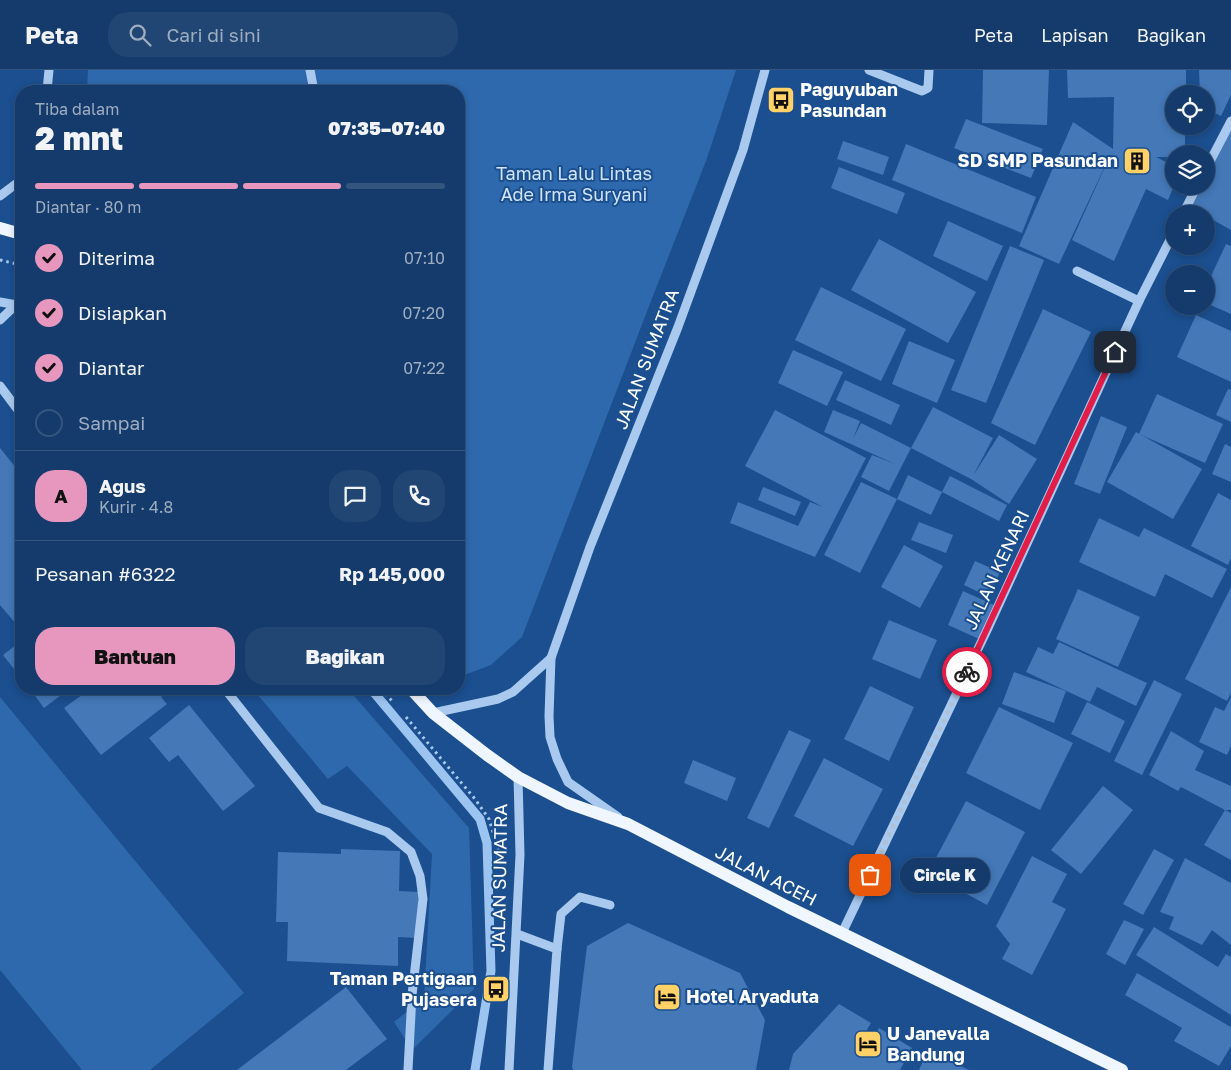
<!DOCTYPE html>
<html lang="id">
<meta charset="utf-8">
<style>
:root{--surface:#143b6b;--page:#214673;--text:#f1f3f6;--muted:#9dadc1;--line:#33557e;--accent:#e797bd}
body{margin:0;font-family:"Golos Text",sans-serif;background:var(--page);color:var(--text);height:100vh;display:flex;flex-direction:column;font-size:19px;white-space:nowrap}
*{box-sizing:border-box;margin:0}
p{font-size:16px;color:var(--muted)}
.icon{flex:none;width:28px;height:28px;fill:none;stroke:currentColor;stroke-width:2;stroke-linecap:round;stroke-linejoin:round}
.map{position:relative;flex:1;overflow:hidden}
.side{position:absolute;left:15px;top:15px;width:450px;height:610px;display:flex;flex-direction:column;background:var(--surface);border-radius:20px;box-shadow:0 2px 8px #0003,0 0 0 1px var(--line)}
.side>*{flex:none}
.fabs{position:absolute;left:1165px;top:15px;display:grid;gap:10px}
.fabs a{display:grid;place-items:center;width:50px;height:50px;border-radius:50%;background:var(--surface);box-shadow:0 2px 8px #0003,0 0 0 1px var(--line);font-size:25px}
.pin{position:absolute;display:grid;place-items:center;width:42px;height:42px;color:#fff;margin:-21px;border-radius:10px;box-shadow:0 2px 8px #0006}
.courier{position:absolute;display:grid;place-items:center;width:50px;height:50px;margin:-25px;border:4px solid #e11d48;border-radius:50%;background:#fff;color:#222;box-shadow:0 1px 6px #0007}
.bubble{position:absolute;height:35px;border-radius:18px;background:var(--surface);box-shadow:0 2px 8px #0003,0 0 0 1px var(--line);font-size:16px;font-weight:800;line-height:35px;text-align:center}
.headline em{font-style:normal;font-weight:800}
.headline div{display:flex;flex-direction:column-reverse}
.headline{display:flex;align-items:center;justify-content:space-between;height:85px;padding:0 20px}
h1{font-size:32px;font-weight:800;line-height:38px}
.bar{display:grid;grid-template-columns:repeat(4,1fr);gap:8px 5px;align-content:center;height:60px;padding:0 20px}
.bar i{height:6px;border-radius:4px;background:var(--line)}
.bar .on{background:var(--accent)}
.bar p{grid-column:span 4}
.line{display:flex;align-items:center;gap:12px;padding:0 20px;border-top:1px solid var(--line)}
.line div{flex:1}
.round{display:grid;place-items:center;flex:none;width:52px;height:52px;border-radius:20px;background:var(--page)}
ol{padding:0 20px;list-style:none}
li{display:flex;align-items:center;gap:15px;height:55px}
li p{margin-inline-start:auto}
li .icon{padding:5px;border-radius:50%;background:var(--accent);color:#111;stroke-width:4}
li:last-child{color:var(--muted)}
li i{width:28px;height:28px;border:2px solid var(--line);border-radius:50%}
.action{display:flex;gap:10px;margin-top:auto;padding:10px 20px}
.action a{flex:1;height:58px;border-radius:20px;background:var(--accent);color:#111;font-size:20px;font-weight:800;line-height:58px;text-align:center}
.action a+a{background:var(--page);color:var(--text)}
header{display:flex;align-items:center;gap:30px;box-sizing:border-box;height:70px;padding:0 25px;background:var(--surface);border-bottom:1px solid var(--line)}
header strong{font-size:24px}
nav{display:flex;gap:28px;margin-inline-start:auto;font-size:18px}
.search{width:350px;height:45px;background:var(--page);display:flex;align-items:center;gap:12px;box-sizing:border-box;padding:0 18px;border-radius:20px;color:var(--muted);font-size:19px}
.map>svg:first-child{display:block}
</style>
<header>
<strong>Peta</strong>
<div class="search"><svg class="icon" aria-label="search" viewBox="0 0 24 24"><circle cx="10" cy="10" r="6"/><path d="M15 15l6 6"/></svg>Cari di sini</div>
<nav><a>Peta</a><a>Lapisan</a><a>Bagikan</a></nav>
</header>
<div class="map">
<svg width="1231" height="1000" viewBox="0 0 1231 1000">
<rect width="100%" height="100%" fill="#1b4f8f"/>
<!-- green -->
<g fill="#2e69ad">
<path d="M 88,0 L 736,0 L 706,91 L 651,231 L 522,567 L 491,595 L 459,607 L 459,21 L 87,21 Z"/>
<path d="M 253,619 L 348,619 L 469,758 L 474,919 L 412,980 L 394,952 L 424,928 L 432,784 L 347,696 L 328,709 Z"/>
<path d="M 0,627 L 244,923 L 150,1000 L 82,1000 L 0,900 Z"/>
</g>
<g fill="none" stroke-linecap="round" stroke-linejoin="round">
<!-- stream -->
<path stroke="#9cc4f0" stroke-width="9" d="M 371,619 L 480,749 L 487,773 L 491,901 L 475,1000"/>
</g>
<!-- building -->
<g fill="#4478b7">
<path d="M 983,0 L 1049,0 L 1047,55 L 982,53 Z"/>
<path d="M 1067,0 L 1186,0 L 1186,24 L 1174,24 L 1174,56 L 1185,56 L 1185,84 L 1174,84 L 1174,87 L 1156,87 L 1174,96 L 1174,116 L 1168,130 L 1146,119 L 1114,191 L 1072,170 L 1113,79 L 1059,194 L 1019,176 L 1073,52 L 1113,79 L 1114,27 L 1068,28 Z"/>
<path d="M 1199,0 L 1231,0 L 1231,25 L 1221,46 L 1206,39 L 1206,24 L 1200,24 Z"/>
<path d="M 966,49 L 1043,79 L 1031,108 L 954,78 Z"/>
<path d="M 1231,59 L 1231,160 L 1206,146 L 1206,144 L 1202,144 L 1191,138 L 1202,116 L 1206,116 L 1206,108 Z"/>
<path d="M 843,71 L 889,87 L 883,105 L 837,89 Z"/>
<path d="M 906,74 L 1036,127 L 1022,163 L 892,110 Z"/>
<path d="M 839,97 L 905,123 L 897,144 L 831,118 Z"/>
<path d="M 948,151 L 1003,176 L 987,211 L 933,186 Z"/>
<path d="M 879,169 L 976,222 L 948,273 L 851,220 Z"/>
<path d="M 1226,174 L 1231,176 L 1231,244 L 1206,233 L 1206,217 Z"/>
<path d="M 1010,176 L 1044,190 L 986,333 L 951,320 Z"/>
<path d="M 821,217 L 906,259 L 881,311 L 795,270 Z"/>
<path d="M 1043,239 L 1091,262 L 1035,375 L 991,353 Z"/>
<path d="M 1196,245 L 1231,261 L 1231,312 L 1177,287 Z"/>
<path d="M 909,271 L 955,290 L 937,333 L 892,314 Z"/>
<path d="M 793,280 L 843,302 L 827,336 L 778,313 Z"/>
<path d="M 845,310 L 900,335 L 891,355 L 836,330 Z"/>
<path d="M 1228,319 L 1231,320 L 1231,352 L 1216,345 Z"/>
<path d="M 1157,324 L 1223,354 L 1205,393 L 1139,364 Z"/>
<path d="M 933,337 L 993,368 L 973,406 L 999,365 L 1037,389 L 1009,434 L 971,409 L 911,378 Z"/>
<path d="M 775,340 L 866,388 L 815,487 L 730,453 L 738,432 L 798,456 L 810,432 L 823,437 L 745,396 Z"/>
<path d="M 833,340 L 860,351 L 853,369 L 861,353 L 911,378 L 889,421 L 861,407 L 872,385 L 895,394 L 824,362 Z"/>
<path d="M 1101,346 L 1127,357 L 1100,424 L 1074,414 Z"/>
<path d="M 1136,362 L 1202,399 L 1173,449 L 1107,412 Z"/>
<path d="M 1225,374 L 1231,377 L 1231,412 L 1212,404 Z"/>
<path d="M 0,378 L 21,404 L 21,550 L 16,554 L 0,535 Z"/>
<path d="M 908,405 L 942,422 L 931,445 L 897,429 Z"/>
<path d="M 950,406 L 1007,435 L 999,451 L 942,422 Z"/>
<path d="M 861,412 L 897,429 L 860,503 L 824,485 Z"/>
<path d="M 763,417 L 801,432 L 795,446 L 758,430 Z"/>
<path d="M 1218,423 L 1231,430 L 1231,488 L 1228,495 L 1191,476 Z"/>
<path d="M 1099,448 L 1139,467 L 1144,458 L 1227,499 L 1212,528 L 1165,504 L 1155,527 L 1079,492 Z"/>
<path d="M 919,452 L 953,465 L 946,483 L 911,470 Z"/>
<path d="M 904,475 L 943,496 L 920,538 L 881,517 Z"/>
<path d="M 975,491 L 1000,502 L 989,527 L 964,515 Z"/>
<path d="M 1231,517 L 1231,623 L 1227,631 L 1185,609 Z"/>
<path d="M 1078,519 L 1140,547 L 1118,597 L 1056,569 Z"/>
<path d="M 963,521 L 994,535 L 979,569 L 948,555 Z"/>
<path d="M 889,550 L 937,570 L 920,609 L 872,589 Z"/>
<path d="M 21,571 L 21,608 L 3,585 Z"/>
<path d="M 1059,572 L 1147,613 L 1136,636 L 1097,617 L 1090,632 L 1026,602 L 1038,577 L 1053,584 Z"/>
<path d="M 1014,602 L 1066,621 L 1054,653 L 1002,634 Z"/>
<path d="M 1154,610 L 1182,624 L 1142,705 L 1114,691 Z"/>
<path d="M 870,616 L 914,637 L 889,691 L 844,669 Z"/>
<path d="M 30,619 L 69,619 L 44,638 Z"/>
<path d="M 90,619 L 172,619 L 161,627 L 167,634 L 101,685 L 64,638 Z"/>
<path d="M 1231,627 L 1231,676 L 1227,685 L 1199,672 L 1215,637 L 1224,641 Z"/>
<path d="M 1087,632 L 1125,651 L 1110,683 L 1071,664 Z"/>
<path d="M 189,635 L 255,716 L 223,741 L 178,685 L 169,692 L 149,668 Z"/>
<path d="M 999,637 L 1073,673 L 1040,740 L 966,703 Z"/>
<path d="M 789,660 L 811,670 L 769,758 L 747,748 Z"/>
<path d="M 1171,661 L 1204,681 L 1195,700 L 1231,716 L 1231,740 L 1225,740 L 1181,717 L 1178,721 L 1149,705 Z"/>
<path d="M 824,688 L 883,719 L 853,776 L 794,746 Z"/>
<path d="M 693,690 L 736,708 L 727,731 L 684,713 Z"/>
<path d="M 1103,716 L 1133,740 L 1081,804 L 1051,780 Z"/>
<path d="M 966,731 L 1025,762 L 987,835 L 928,803 Z"/>
<path d="M 1225,740 L 1231,743 L 1231,790 L 1204,775 Z"/>
<path d="M 341,779 L 400,781 L 399,821 L 419,822 L 417,868 L 398,867 L 398,896 L 287,891 L 288,852 L 276,852 L 278,782 L 341,784 Z"/>
<path d="M 1154,779 L 1174,790 L 1143,845 L 1123,834 Z"/>
<path d="M 1032,786 L 1067,804 L 1052,832 L 1066,839 L 1032,905 L 1002,889 L 1010,874 L 996,856 Z"/>
<path d="M 1185,788 L 1231,813 L 1231,875 L 1212,860 L 1202,875 L 1169,859 L 1174,847 L 1160,842 Z"/>
<path d="M 1124,850 L 1144,859 L 1125,895 L 1106,884 Z"/>
<path d="M 628,853 L 740,903 L 765,950 L 756,1000 L 573,1000 L 572,997 L 587,876 Z"/>
<path d="M 1154,857 L 1218,897 L 1226,884 L 1231,887 L 1231,945 L 1136,885 Z"/>
<path d="M 1137,903 L 1231,957 L 1231,976 L 1219,996 L 1174,971 L 1182,958 L 1125,925 Z"/>
<path d="M 346,917 L 387,969 L 346,1000 L 237,1000 Z"/>
<path d="M 839,934 L 871,953 L 862,968 L 871,973 L 879,958 L 912,978 L 900,1000 L 789,1000 L 793,984 Z"/>
<path d="M 928,980 L 969,1000 L 919,1000 Z"/>
</g>
<g fill="none" stroke-linecap="round" stroke-linejoin="round">
<!-- path -->
<g stroke="#a9c9ee" stroke-width="3" stroke-dasharray="2.5 4" stroke-linecap="butt">
<path d="M 0,190 L 21,195"/>
<path d="M 381,619 L 394,633"/>
<path d="M 406,647 L 475,729 L 489,749 L 498,779 L 498,800"/>
</g>
<!-- minor -->
<g stroke="#a9c9ee" stroke-width="9">
<path d="M 310,0 L 314,21"/>
<path d="M 869,0 L 922,21 L 928,18 L 929,0"/>
<path d="M 47,21 L 49,0"/>
<path d="M 1206,99 L 1231,51"/>
<path d="M 0,126 L 21,110"/>
<path d="M 1183,144 L 1197,116"/>
<path d="M 1077,201 L 1139,231"/>
<path d="M 0,232 L 17,235"/>
<path d="M 0,250 L 21,230"/>
<path d="M 0,316 L 21,344"/>
<path d="M 225,619 L 319,738 L 387,762 L 411,782 L 420,806 L 423,829 L 412,925 L 408,1000"/>
<path d="M 433,643 L 498,629 L 513,622 L 551,588"/>
<path d="M 618,747 L 568,712 L 557,689 L 550,667 L 549,646 L 551,588 L 590,477 L 678,257 L 743,80 L 765,0"/>
<path d="M 842,863 L 988,558 L 1139,231 L 1174,162"/>
<path d="M 517,864 L 557,879 L 548,1000"/>
<path d="M 557,879 L 561,844 L 580,827 L 610,835"/>
<path d="M 509,1000 L 520,785 L 518,707"/>
</g>
<!-- major -->
<g stroke="#f0f6ff" stroke-width="12">
<path d="M 0,158 L 21,164"/>
<path d="M 411,619 L 433,643 L 487,685 L 518,707 L 568,733 L 628,754 L 788,837 L 1122,1000"/>
</g>
</g>
<g fill="none" stroke-linecap="round" stroke-linejoin="round">
<!-- done -->
<path stroke="#afc1d8" stroke-width="5" stroke-dasharray="0 9" d="M 870,805 L 967,602"/>
<!-- route -->
<path stroke="#e11d48" stroke-width="6" d="M 967,602 L 1115,282"/>
</g>
<!-- icons -->
<defs>
<g id="bus-square" transform="scale(1.4375)"><rect x="-9" y="-9" width="18" height="18" rx="4" fill="#ffd166" stroke="#1b4f8f"/><path d="M-5-6H5V4H4V6H2V4H-2V6H-4V4H-5ZM-3.5-4V0h7V-4ZM-3.5 1.2v1.5H-2V1.2ZM2 1.2v1.5H3.5V1.2Z" fill="#111"/></g>
<g id="building-square" transform="scale(1.4375)"><rect x="-9" y="-9" width="18" height="18" rx="4" fill="#ffd166" stroke="#1b4f8f"/><path d="M-4-6H4V6H1V3H-1V6H-4ZM-2.5-4.3h1.7v1.8h-1.7ZM.8-4.3h1.7v1.8H.8ZM-2.5-1h1.7V.8h-1.7ZM.8-1h1.7V.8H.8Z" fill="#111"/></g>
<g id="hotel-square" transform="scale(1.4375)"><rect x="-9" y="-9" width="18" height="18" rx="4" fill="#ffd166" stroke="#1b4f8f"/><path d="M-6-4.5h1.5V1H6V5H4.5V3h-9V5H-6ZM-4 0a1.8 1.8 0 1 1 3.6 0ZM.5 0V-2.5h3Q6-2.5 6 0Z" fill="#111"/></g>
</defs>
<g fill-rule="evenodd">
<use href="#bus-square" x="781" y="30"/>
<use href="#building-square" x="1137" y="91"/>
<use href="#bus-square" x="496" y="919"/>
<use href="#hotel-square" x="667" y="927"/>
<use href="#hotel-square" x="868" y="974"/>
</g>
<g text-anchor="middle" stroke-width="4" stroke-linejoin="round" paint-order="stroke">
<!-- poi labels -->
<g font-size="18" font-weight="bold" fill="#fff" stroke="#1b4f8f" text-anchor="start">
<text x="800" y="26">Paguyuban<tspan x="800" dy="21">Pasundan</tspan></text>
<text x="1118" y="97" text-anchor="end">SD SMP Pasundan</text>
<text x="477" y="915" text-anchor="end">Taman Pertigaan<tspan x="477" dy="21">Pujasera</tspan></text>
<text x="686" y="933">Hotel Aryaduta</text>
<text x="887" y="970">U Janevalla<tspan x="887" dy="21">Bandung</tspan></text>
</g>
<!-- park labels -->
<g font-size="18" fill="#cfe3fa" stroke="#1b4f8f">
<text x="574" y="110">Taman Lalu Lintas<tspan x="574" dy="21">Ade Irma Suryani</tspan></text>
</g>
<!-- street labels -->
<g font-size="18" fill="#fff" stroke="#1b4f8f">
<text transform="translate(647 289) rotate(-69)" y="6">JALAN SUMATRA</text>
<text transform="translate(997 500) rotate(-65)" y="6">JALAN KENARI</text>
<text transform="translate(766 806) rotate(27)" y="6">JALAN ACEH</text>
<text transform="translate(500 808) rotate(-89)" y="6">JALAN SUMATRA</text>
</g>
</g>
</svg>
<div class="fabs">
<a><svg class="icon" aria-label="locate" viewBox="0 0 24 24"><circle cx="12" cy="12" r="6"/><path d="M12 2v4M12 18v4M2 12h4M18 12h4"/></svg></a>
<a><svg class="icon" aria-label="layers" viewBox="0 0 24 24"><path d="M12 4l9 5-9 5-9-5zM3 14l9 5 9-5"/></svg></a>
<a>+</a>
<a>−</a>
</div>
<div class="pin" style="left:870px;top:805px;background:#ea580c"><svg class="icon" aria-label="bag" viewBox="0 0 24 24"><path d="M5 8h14l-1 12H6zM9 8a3 3 0 0 1 6 0"/></svg></div>
<div class="pin" style="left:1115px;top:282px;background:#1f2937"><svg class="icon" aria-label="home" viewBox="0 0 24 24"><path d="M3 11l9-7 9 7M6 9v11h12V9"/></svg></div>
<div class="courier" style="left:967px;top:602px"><svg class="icon" aria-label="bike" viewBox="0 0 24 24"><circle cx="6" cy="16" r="4"/><circle cx="18" cy="16" r="4"/><path d="M6 16l4-8h5l3 8M10 8l3 8H6M13 5h3"/></svg></div>
<div class="bubble" style="left:900px;top:788px;width:90px">Circle K</div>
<section class="side">
<div class="headline"><div><h1>2 mnt</h1><p>Tiba dalam</p></div><em>07:35–07:40</em></div>
<div class="bar"><i class="on"></i><i class="on"></i><i class="on"></i><i></i><p>Diantar · 80 m</p></div>
<ol>
<li><svg class="icon" aria-label="check" viewBox="0 0 24 24"><path d="M5 12l5 5 9-10"/></svg>Diterima<p>07:10</p></li>
<li><svg class="icon" aria-label="check" viewBox="0 0 24 24"><path d="M5 12l5 5 9-10"/></svg>Disiapkan<p>07:20</p></li>
<li><svg class="icon" aria-label="check" viewBox="0 0 24 24"><path d="M5 12l5 5 9-10"/></svg>Diantar<p>07:22</p></li>
<li><i></i>Sampai</li>
</ol>
<div class="line" style="height:90px"><b class="round" style="background:var(--accent);color:#111">A</b><div><b>Agus</b><p>Kurir · 4.8</p></div><a class="round"><svg class="icon" aria-label="chat" viewBox="0 0 24 24"><path d="M4 5h16v11H9l-5 4z"/></svg></a><a class="round"><svg class="icon" aria-label="phone" viewBox="0 0 24 24"><path d="M5 4h4l2 5-3 2q2 4 5 5l2-3 5 2v4C11 20 4 13 5 4z"/></svg></a></div>
<div class="line" style="height:65px"><div>Pesanan #6322</div><b>Rp 145,000</b></div>
<div class="action"><a>Bantuan</a><a>Bagikan</a></div>
</section>
</div>
